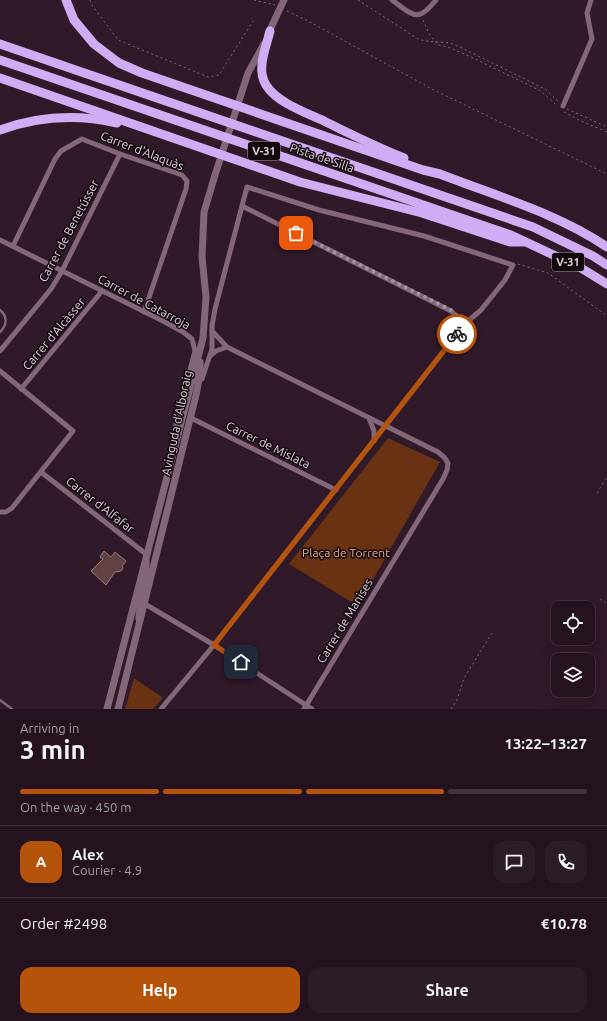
<!DOCTYPE html>
<meta charset="utf-8">
<style>
:root{--surface:#24131e;--page:#2c1c27;--text:#f1f3f6;--muted:#a39ea4;--line:#41323c;--accent:#b45309}
body{margin:0;font-family:Ubuntu,sans-serif;background:var(--page);color:var(--text);height:100vh;display:flex;flex-direction:column;font-size:15px;white-space:nowrap}
*{box-sizing:border-box;margin:0}
p{font-size:13px;color:var(--muted)}
.icon{flex:none;width:22px;height:22px;fill:none;stroke:currentColor;stroke-width:2;stroke-linecap:round;stroke-linejoin:round}
.map{position:relative;height:709px;overflow:hidden}
.side{display:flex;flex-direction:column;background:var(--surface);flex:1}
.side>*{flex:none}
.buttons{position:absolute;left:551px;top:601px;display:grid;gap:8px}
.buttons a{display:grid;place-items:center;width:44px;height:44px;border-radius:8px;background:var(--surface);box-shadow:0 4px 16px #0002,0 0 0 1px var(--line);font-size:20px}
.pin{position:absolute;display:grid;place-items:center;width:34px;height:34px;color:#fff;margin:-17px;border-radius:8px;box-shadow:0 2px 6px #0006}
.courier{position:absolute;display:grid;place-items:center;width:40px;height:40px;margin:-20px;border:3px solid #b45309;border-radius:50%;background:#fff;color:#222;box-shadow:0 1px 5px #0007}
.overview em{font-style:normal;font-weight:700}
.overview div{display:flex;flex-direction:column-reverse}
.overview{display:flex;align-items:center;justify-content:space-between;height:68px;padding:0 20px}
h1{font-size:26px;font-weight:700;line-height:30px}
.bar{display:grid;grid-template-columns:repeat(4,1fr);gap:6px 4px;align-content:center;height:48px;padding:0 20px}
.bar i{height:5px;border-radius:3px;background:var(--line)}
.bar .selected{background:var(--accent)}
.bar p{grid-column:span 4}
.line{display:flex;align-items:center;gap:10px;padding:0 20px;border-top:1px solid var(--line)}
.line div{flex:1}
.round{display:grid;place-items:center;flex:none;width:42px;height:42px;border-radius:12px;background:var(--page)}
.action{display:flex;gap:8px;margin-top:auto;padding:8px 20px}
.action a{flex:1;height:46px;border-radius:12px;background:var(--accent);color:#fff;font-size:16px;font-weight:700;line-height:46px;text-align:center}
.action a+a{background:var(--page);color:var(--text)}
.map>svg:first-child{display:block}
</style>
<div class="map">
<svg width="607" height="709" viewBox="0 0 607 709">
<rect width="100%" height="100%" fill="#301928"/>
<!-- green -->
<g fill="#683213">
<path d="M 388,438 L 440,462 L 358,606 L 289,564 Z"/>
<path d="M 134,678 L 163,698 L 153,709 L 125,709 Z"/>
</g>
<!-- building -->
<path fill="#614143" stroke="#9b787a" d="M 104,551 L 111,557 L 115,552 L 126,561 L 122,566 L 123,568 L 121,571 L 115,572 L 106,585 L 91,571 L 103,559 L 100,557 Z"/>
<g fill="none" stroke-linecap="round" stroke-linejoin="round">
<!-- path -->
<g stroke="#7f6b78" stroke-width="1" stroke-dasharray="2 3" stroke-linecap="butt">
<path d="M 90,0 L 92,5 L 118,40 L 208,77 L 219,75 L 253,21"/>
<path d="M 254,0 L 275,5"/>
<path d="M 358,0 L 418,39 L 425,41 L 450,43 L 462,48 L 545,89 L 559,102"/>
<path d="M 287,11 L 310,22 L 432,89 L 607,174"/>
<path d="M 423,20 L 429,34 L 438,45 L 448,47 L 469,56 L 539,90 L 550,99 L 557,106"/>
<path d="M 567,109 L 607,127"/>
<path d="M 564,112 L 579,120 L 607,132"/>
<path d="M 518,264 L 548,273 L 607,316"/>
<path d="M 597,493 L 607,477"/>
<path d="M 600,599 L 607,604"/>
<path d="M 451,709 L 457,700 L 464,678 L 492,633"/>
</g>
<!-- lane -->
<g stroke="#836779" stroke-width="2.5">
<path d="M 0,310 C 8,317 7,325 0,332"/>
<path d="M 0,700 L 12,709"/>
</g>
<!-- street -->
<g stroke="#836779" stroke-width="5">
<path d="M 392,0 C 413,15 417,24 436,0"/>
<path d="M 563,106 L 592,39 L 587,13 L 591,0"/>
<path d="M 242,206 L 451,311 L 458,318 L 461,327"/>
<path d="M 0,240 L 163,321 L 183,332 L 192,339 L 195,351 L 176,424 L 174,439"/>
<path d="M 13,246 L 55,159 L 61,151 L 82,139 L 120,154 L 182,175 L 187,181 L 186,189 L 144,312"/>
<path d="M 212,331 L 227,347 L 438,452 L 444,457 L 448,463 L 447,470 L 443,479 L 304,709"/>
<path d="M 0,351 L 51,289 L 62,271 L 120,154"/>
<path d="M 210,356 L 216,351 L 227,347"/>
<path d="M 0,371 L 73,431 L 12,508 L 6,512 L 0,512"/>
<path d="M 21,389 L 102,291"/>
<path d="M 191,418 L 336,490"/>
<path d="M 369,418 L 374,431 L 374,441"/>
<path d="M 41,472 L 146,554 C 151,577 137,597 138,620"/>
<path d="M 145,604 L 214,645 L 312,709"/>
<path d="M 161,709 L 214,645 L 457,334 L 461,327 L 481,310 L 505,280 L 513,265 L 424,236 L 319,210 L 247,187 L 215,309 L 212,326 L 212,349 L 202,379"/>
</g>
<!-- secondary -->
<g stroke="#836779" stroke-width="7">
<path d="M 268,34 L 284,0"/>
<path d="M 107,709 L 203,338 L 206,297 L 202,257 L 204,212 L 215,175 L 248,73 L 264,44"/>
<path d="M 118,709 L 196,395 L 200,374 L 200,362"/>
</g>
<!-- highway -->
<g stroke="#cfacf4" stroke-width="9">
<path d="M 66,0 L 74,20 L 94,44 L 119,63 L 142,73 L 423,170 L 440,174 C 496,196 557,213 607,247"/>
<path d="M 270,31 C 266,48 256,69 266,85 C 277,103 307,113 326,122 C 352,135 377,147 404,158"/>
<path d="M 0,44 L 533,227 L 593,256 L 607,265"/>
<path d="M 0,60 L 511,235 L 581,268 L 607,284"/>
<path d="M 0,78 L 300,182 L 422,213 L 510,242 L 523,242"/>
<path d="M 0,130 C 38,116 78,114 117,123"/>
</g>
</g>
<g fill="none" stroke-linecap="round" stroke-linejoin="round">
<!-- done -->
<path stroke="#a4919c" stroke-width="4" stroke-dasharray="0 7.2" d="M 296,233 L 451,310 C 459,316 464,325 457,334"/>
<!-- route -->
<path stroke="#b45309" stroke-width="5" d="M 241,662 L 214,645 L 457,334"/>
</g>
<g text-anchor="middle" stroke-width="3" stroke-linejoin="round" paint-order="stroke">
<!-- shield labels -->
<g fill="#11080e" stroke="#a3959e" stroke-width="1">
<rect x="248" y="142" width="32" height="18" rx="3"/>
<rect x="552" y="253" width="32" height="18" rx="3"/>
</g>
<g font-size="11" font-weight="bold" fill="#e2d2db">
<text x="264" y="155">V-31</text>
<text x="568" y="266">V-31</text>
</g>
<!-- street labels -->
<g font-size="12" fill="#e2d2db" stroke="#11080e">
<text transform="translate(142 151) rotate(21)" y="4">Carrer d'Alaquàs</text>
<text transform="translate(322 158) rotate(19)" y="4">Pista de Silla</text>
<text transform="translate(69 231) rotate(-62)" y="4">Carrer de Benetússer</text>
<text transform="translate(144 302) rotate(28)" y="4">Carrer de Catarroja</text>
<text transform="translate(54 334) rotate(-50)" y="4">Carrer d'Alcàsser</text>
<text transform="translate(177 423) rotate(-78)" y="4">Avinguda d’Alboraig</text>
<text transform="translate(268 445) rotate(26)" y="4">Carrer de Mislata</text>
<text transform="translate(100 505) rotate(38)" y="4">Carrer d'Alfafar</text>
<text transform="translate(345 621) rotate(-59)" y="4">Carrer de Manises</text>
</g>
<!-- park labels -->
<g font-size="12" fill="#f5ac85" stroke="#11080e">
<text x="346" y="557">Plaça de Torrent</text>
</g>
</g>
</svg>
<div class="buttons">
<a><svg class="icon" aria-label="locate" viewBox="0 0 24 24"><circle cx="12" cy="12" r="6"/><path d="M12 2v4M12 18v4M2 12h4M18 12h4"/></svg></a>
<a><svg class="icon" aria-label="layers" viewBox="0 0 24 24"><path d="M12 4l9 5-9 5-9-5zM3 14l9 5 9-5"/></svg></a>
</div>
<div class="pin" style="left:296px;top:233px;background:#ea580c"><svg class="icon" aria-label="bag" viewBox="0 0 24 24"><path d="M5 8h14l-1 12H6zM9 8a3 3 0 0 1 6 0"/></svg></div>
<div class="pin" style="left:241px;top:662px;background:#1f2937"><svg class="icon" aria-label="home" viewBox="0 0 24 24"><path d="M3 11l9-7 9 7M6 9v11h12V9"/></svg></div>
<div class="courier" style="left:457px;top:334px"><svg class="icon" aria-label="bike" viewBox="0 0 24 24"><circle cx="6" cy="16" r="4"/><circle cx="18" cy="16" r="4"/><path d="M6 16l4-8h5l3 8M10 8l3 8H6M13 5h3"/></svg></div>
</div>
<section class="side">
<div class="overview"><div><h1>3 min</h1><p>Arriving in</p></div><em>13:22–13:27</em></div>
<div class="bar"><i class="selected"></i><i class="selected"></i><i class="selected"></i><i></i><p>On the way · 450 m</p></div>
<div class="line" style="height:72px"><b class="round" style="background:var(--accent);color:#fff">A</b><div><b>Alex</b><p>Courier · 4.9</p></div><a class="round"><svg class="icon" aria-label="chat" viewBox="0 0 24 24"><path d="M4 5h16v11H9l-5 4z"/></svg></a><a class="round"><svg class="icon" aria-label="phone" viewBox="0 0 24 24"><path d="M5 4h4l2 5-3 2q2 4 5 5l2-3 5 2v4C11 20 4 13 5 4z"/></svg></a></div>
<div class="line" style="height:52px"><div>Order #2498</div><b>€10.78</b></div>
<div class="action"><a>Help</a><a>Share</a></div>
</section>
